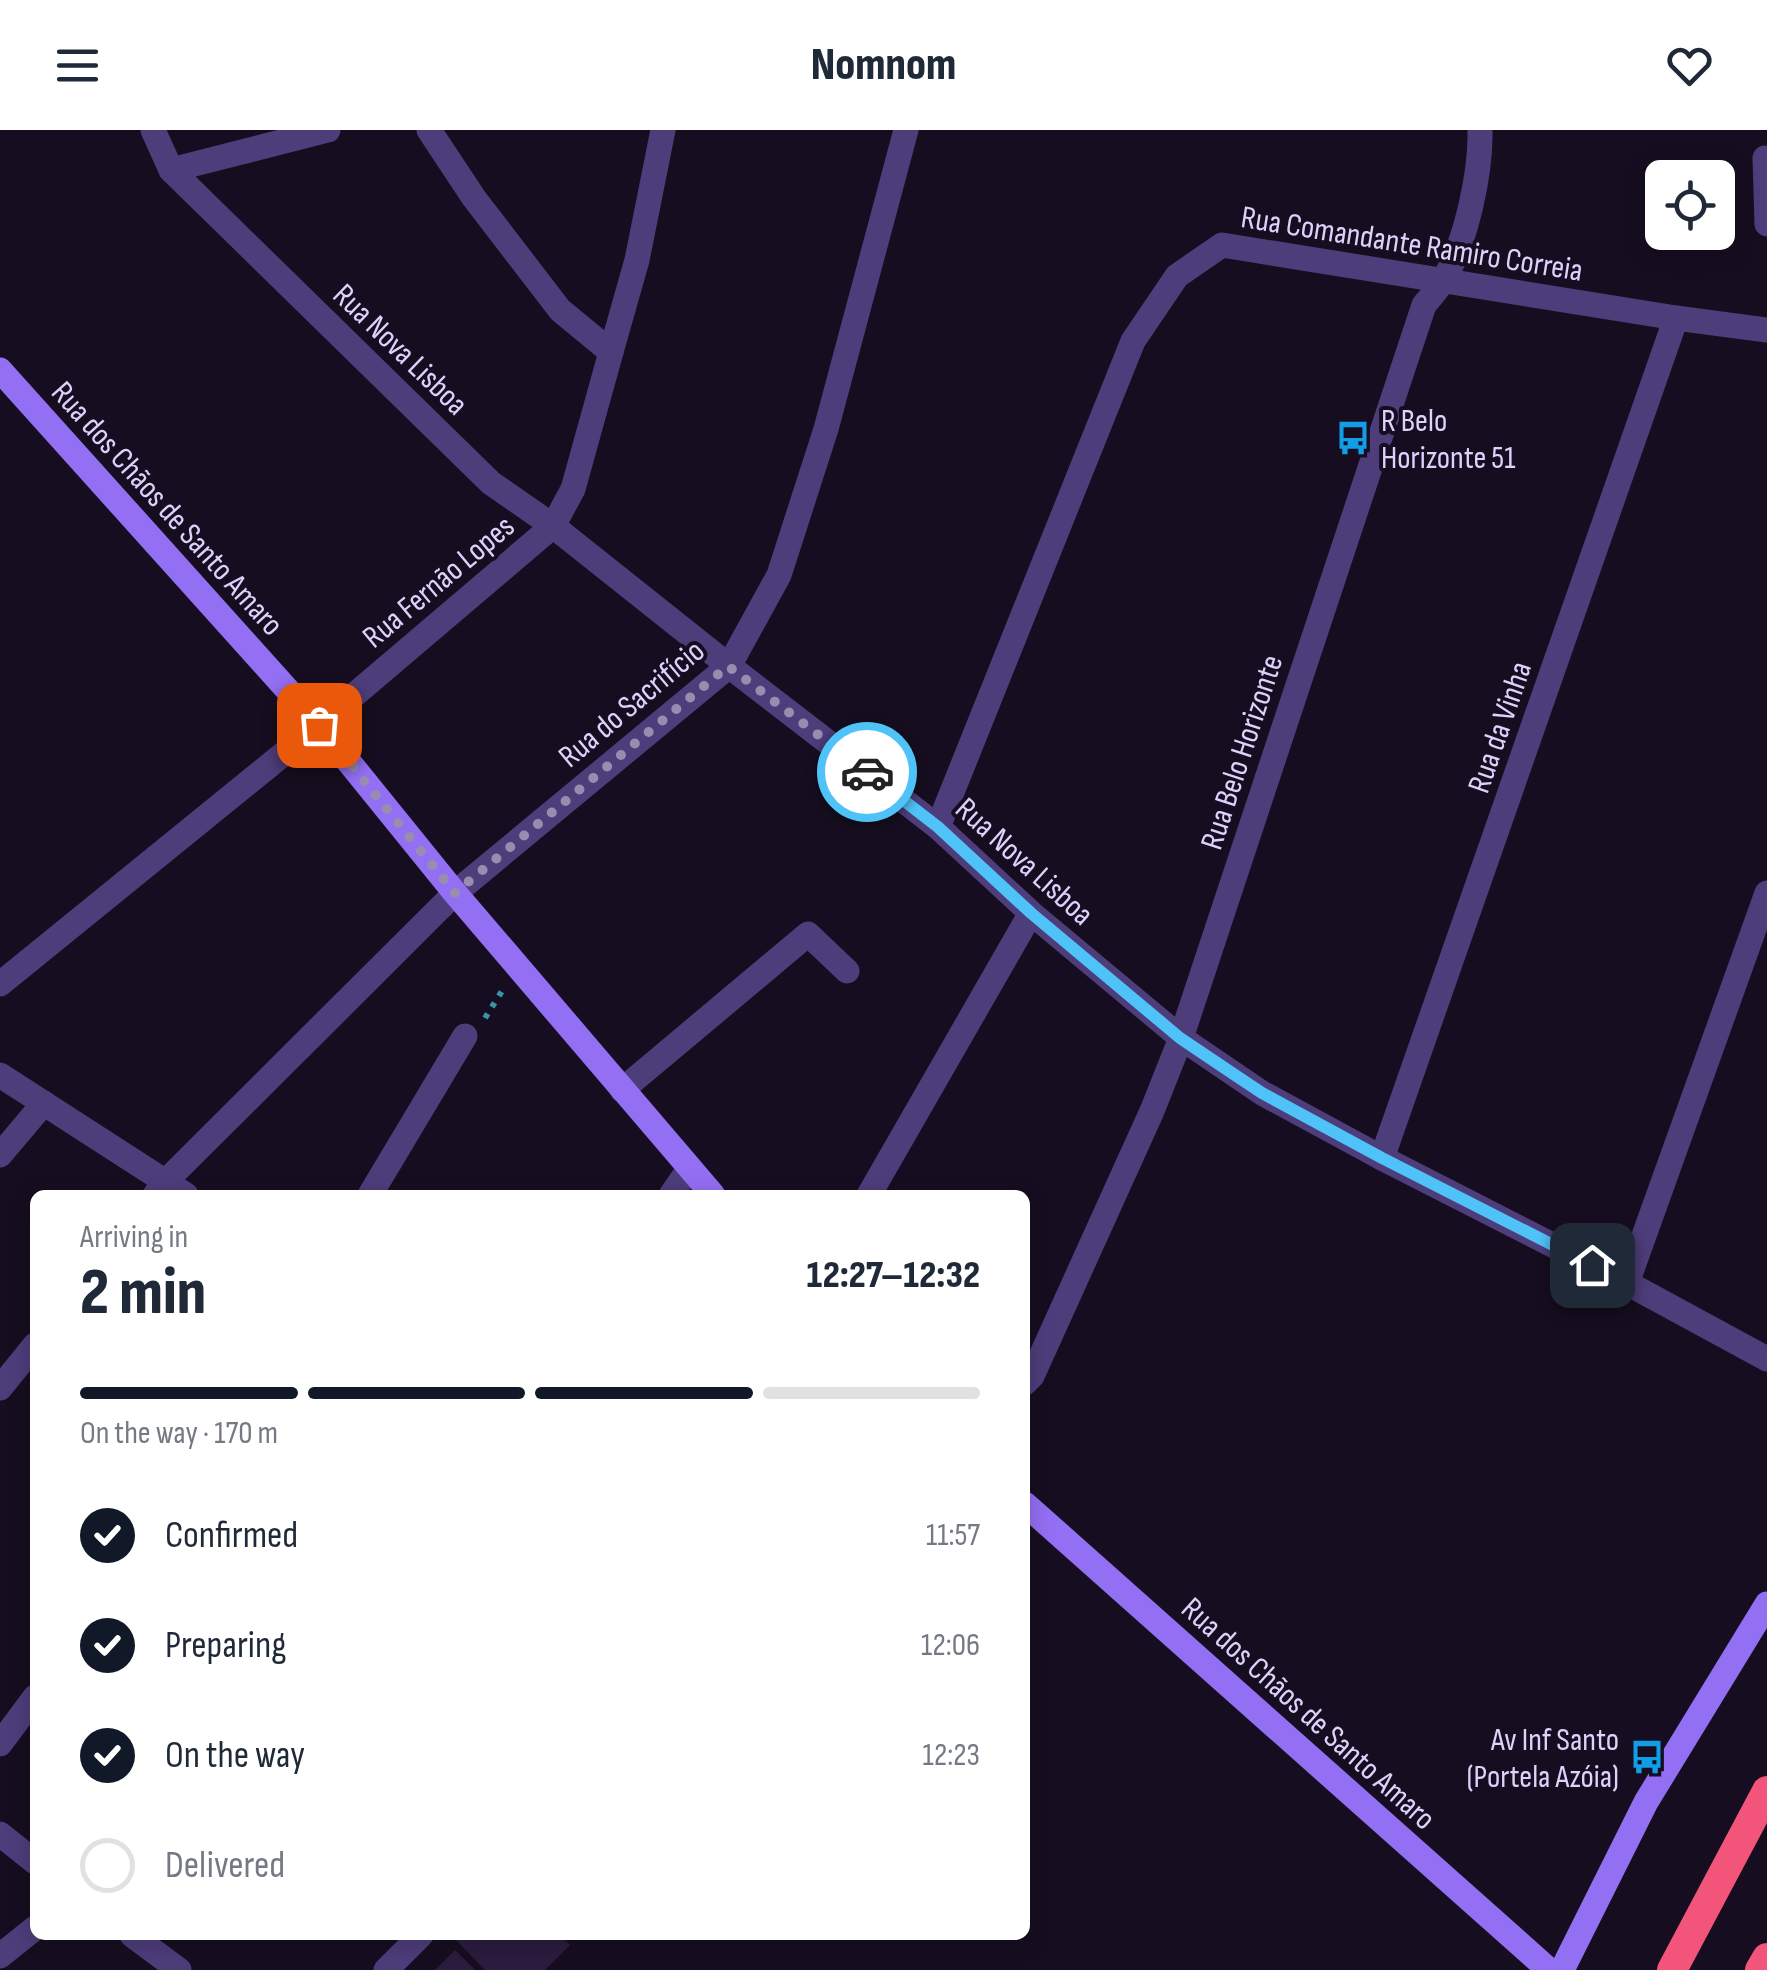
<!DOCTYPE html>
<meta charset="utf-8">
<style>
:root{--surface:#fff;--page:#f2f2f3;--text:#1f2937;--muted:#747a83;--line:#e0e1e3;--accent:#111827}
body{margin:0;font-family:"Sofia Sans Condensed",sans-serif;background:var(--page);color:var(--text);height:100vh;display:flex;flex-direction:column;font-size:38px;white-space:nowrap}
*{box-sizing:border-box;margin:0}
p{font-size:32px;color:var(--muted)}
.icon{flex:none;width:55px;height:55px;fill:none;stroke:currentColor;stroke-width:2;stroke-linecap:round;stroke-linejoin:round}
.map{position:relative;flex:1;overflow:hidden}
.drawer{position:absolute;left:30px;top:1060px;width:1000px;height:750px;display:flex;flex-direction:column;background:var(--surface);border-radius:15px;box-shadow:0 5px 25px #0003}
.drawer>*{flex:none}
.tools{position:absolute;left:1645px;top:30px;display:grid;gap:20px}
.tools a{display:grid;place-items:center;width:90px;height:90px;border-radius:15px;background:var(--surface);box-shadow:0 5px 25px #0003;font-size:50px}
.pin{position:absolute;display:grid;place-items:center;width:85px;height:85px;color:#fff;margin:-42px;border-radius:20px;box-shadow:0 5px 15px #0006}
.courier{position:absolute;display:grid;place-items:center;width:100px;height:100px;margin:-50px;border:8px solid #4fc3f7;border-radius:50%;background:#fff;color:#222;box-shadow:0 2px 12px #0007}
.headline em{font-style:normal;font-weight:800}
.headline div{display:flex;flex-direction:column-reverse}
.headline{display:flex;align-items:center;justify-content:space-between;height:170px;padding:0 50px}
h1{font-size:65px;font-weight:800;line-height:75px}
.bar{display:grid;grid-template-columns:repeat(4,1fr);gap:15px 10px;align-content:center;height:120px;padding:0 50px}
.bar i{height:12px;border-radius:8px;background:var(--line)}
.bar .active{background:var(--accent)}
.bar p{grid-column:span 4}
ol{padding:0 50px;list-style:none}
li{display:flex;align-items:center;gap:30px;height:110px}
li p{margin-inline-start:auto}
li .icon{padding:10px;border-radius:50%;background:var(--accent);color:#fff;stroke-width:4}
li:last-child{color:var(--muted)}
li i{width:55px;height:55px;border:5px solid var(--line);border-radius:50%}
header{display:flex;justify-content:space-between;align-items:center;height:130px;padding:0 50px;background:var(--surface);font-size:45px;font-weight:800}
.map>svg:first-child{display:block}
</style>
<header><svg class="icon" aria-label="menu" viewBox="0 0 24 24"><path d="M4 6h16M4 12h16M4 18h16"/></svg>Nomnom<svg class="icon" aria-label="heart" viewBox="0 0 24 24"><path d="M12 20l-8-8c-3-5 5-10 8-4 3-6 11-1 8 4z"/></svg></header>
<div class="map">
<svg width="1767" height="1840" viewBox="0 0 1767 1840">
<rect width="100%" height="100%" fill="#160e20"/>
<!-- building -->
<g fill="#2c1c3f">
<path d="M 459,1805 L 560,1805 L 570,1815 L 545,1840 L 485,1840 L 455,1809 Z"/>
<path d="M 455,1820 L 475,1840 L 435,1840 Z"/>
</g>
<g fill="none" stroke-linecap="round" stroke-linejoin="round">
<!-- path -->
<path stroke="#3795aa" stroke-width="6" stroke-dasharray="5 8" stroke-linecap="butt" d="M 485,888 L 502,861"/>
<!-- street -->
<g stroke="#4e3d7b" stroke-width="25">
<path d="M 153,0 L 171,40 L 491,353 L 553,396 L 729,536 L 938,697 L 1031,783 L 1181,908 L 1262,963 L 1382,1028 L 1627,1153 L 1767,1229"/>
<path d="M 429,0 L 474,68 L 560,180 L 611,222"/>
<path d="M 1765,28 L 1767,94"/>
<path d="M 171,40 L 328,0"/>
<path d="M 938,697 L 1133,211 L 1177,146 L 1222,115 L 1676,188 L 1767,200"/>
<path d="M 0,854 L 319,595 L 553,396 L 573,359 L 611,222 L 637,130 L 663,0"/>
<path d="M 0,945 L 186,1065"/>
<path d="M 622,960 L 808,804 L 847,841"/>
<path d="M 0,1025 L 44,973"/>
<path d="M 1382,1028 L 1676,188"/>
<path d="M 155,1065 L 166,1051 L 455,763 L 729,536 L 779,445 L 826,299 L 906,0"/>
<path d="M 370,1065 L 465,906"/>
<path d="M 671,1065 L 689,1039"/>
<path d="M 869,1065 L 1031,783"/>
<path d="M 1627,1153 L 1767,763"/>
<path d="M 1025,1253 L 1032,1246 L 1152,981 L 1181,908 L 1424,175 C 1431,167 1439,158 1444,149 C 1466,112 1481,43 1480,0"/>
<path d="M 0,1258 L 35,1215"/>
<path d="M 0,1614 L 35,1567"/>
<path d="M 0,1704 L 35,1732"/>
<path d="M 132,1805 L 179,1840"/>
<path d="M 0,1826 L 35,1798"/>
<path d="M 386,1840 L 421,1805"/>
</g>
<!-- secondary -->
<g stroke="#936ff4" stroke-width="25">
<path d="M 0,240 L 319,595 L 455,763 L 713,1065"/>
<path d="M 1025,1374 L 1549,1840"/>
<path d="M 1562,1840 L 1646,1672 L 1767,1474"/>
</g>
<!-- highway -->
<g stroke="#f3557a" stroke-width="30">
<path d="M 1672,1840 L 1767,1661"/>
<path d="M 1760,1840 L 1767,1828"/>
</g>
</g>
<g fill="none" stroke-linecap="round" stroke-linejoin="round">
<!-- done -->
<path stroke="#998daf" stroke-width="10" stroke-dasharray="0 18" d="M 319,595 L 455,763 L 728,536 L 867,642"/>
<!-- route -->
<path stroke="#4fc3f7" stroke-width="12" d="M 867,642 L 938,697 L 1031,783 L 1180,908 L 1235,945 L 1262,963 L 1382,1028 L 1592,1135"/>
</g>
<!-- icons -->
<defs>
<g id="bus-bare" transform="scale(2.7)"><path d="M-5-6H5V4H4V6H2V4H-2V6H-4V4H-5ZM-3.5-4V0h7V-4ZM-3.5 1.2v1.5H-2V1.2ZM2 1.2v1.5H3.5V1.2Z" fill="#119ee7" stroke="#160e20" stroke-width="2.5" paint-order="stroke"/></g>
</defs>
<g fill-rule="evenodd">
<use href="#bus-bare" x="1353" y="308"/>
<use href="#bus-bare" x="1647" y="1627"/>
</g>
<g text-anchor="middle" stroke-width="8" stroke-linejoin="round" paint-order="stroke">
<!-- street labels -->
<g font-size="32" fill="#e0d1fc" stroke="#160e20">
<text transform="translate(1412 113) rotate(9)" y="11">Rua Comandante Ramiro Correia</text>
<text transform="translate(401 219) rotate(44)" y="11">Rua Nova Lisboa</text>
<text transform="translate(168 378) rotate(48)" y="11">Rua dos Chãos de Santo Amaro</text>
<text transform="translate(438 451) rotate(-40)" y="11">Rua Fernão Lopes</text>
<text transform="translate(631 573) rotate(-40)" y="11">Rua do Sacrifício</text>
<text transform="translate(1499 597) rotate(-71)" y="11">Rua da Vinha</text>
<text transform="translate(1241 622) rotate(-72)" y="11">Rua Belo Horizonte</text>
<text transform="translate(1025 731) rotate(42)" y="11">Rua Nova Lisboa</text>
<text transform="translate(1309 1583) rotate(42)" y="11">Rua dos Chãos de Santo Amaro</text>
</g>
<!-- poi labels -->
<g font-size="32" fill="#e0d1fc" stroke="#160e20" text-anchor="start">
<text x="1381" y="301">R Belo<tspan x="1381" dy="37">Horizonte 51</tspan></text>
<text x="1619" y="1620" text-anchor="end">Av Inf Santo<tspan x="1619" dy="37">(Portela Azóia)</tspan></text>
</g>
</g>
</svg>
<div class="tools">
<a><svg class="icon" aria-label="locate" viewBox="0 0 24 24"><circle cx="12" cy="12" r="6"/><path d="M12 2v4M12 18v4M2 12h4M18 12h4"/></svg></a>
</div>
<div class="pin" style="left:319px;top:595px;background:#ea580c"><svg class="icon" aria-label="bag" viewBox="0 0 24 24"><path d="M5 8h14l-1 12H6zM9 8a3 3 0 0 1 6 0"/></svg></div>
<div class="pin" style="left:1592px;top:1135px;background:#1f2937"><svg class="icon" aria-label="home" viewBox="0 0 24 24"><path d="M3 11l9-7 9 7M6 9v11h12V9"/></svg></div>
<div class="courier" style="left:867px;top:642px"><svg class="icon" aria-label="car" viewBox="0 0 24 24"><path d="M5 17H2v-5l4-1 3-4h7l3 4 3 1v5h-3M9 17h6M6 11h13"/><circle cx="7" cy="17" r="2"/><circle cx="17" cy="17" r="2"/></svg></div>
<section class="drawer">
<div class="headline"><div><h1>2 min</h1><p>Arriving in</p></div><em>12:27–12:32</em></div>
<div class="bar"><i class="active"></i><i class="active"></i><i class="active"></i><i></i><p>On the way · 170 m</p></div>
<ol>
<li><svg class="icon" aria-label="check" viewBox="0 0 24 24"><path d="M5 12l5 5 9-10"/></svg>Confirmed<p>11:57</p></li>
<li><svg class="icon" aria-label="check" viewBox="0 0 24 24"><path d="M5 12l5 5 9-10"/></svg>Preparing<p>12:06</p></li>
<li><svg class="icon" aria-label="check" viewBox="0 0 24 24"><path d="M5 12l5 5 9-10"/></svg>On the way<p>12:23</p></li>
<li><i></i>Delivered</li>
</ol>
</section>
</div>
